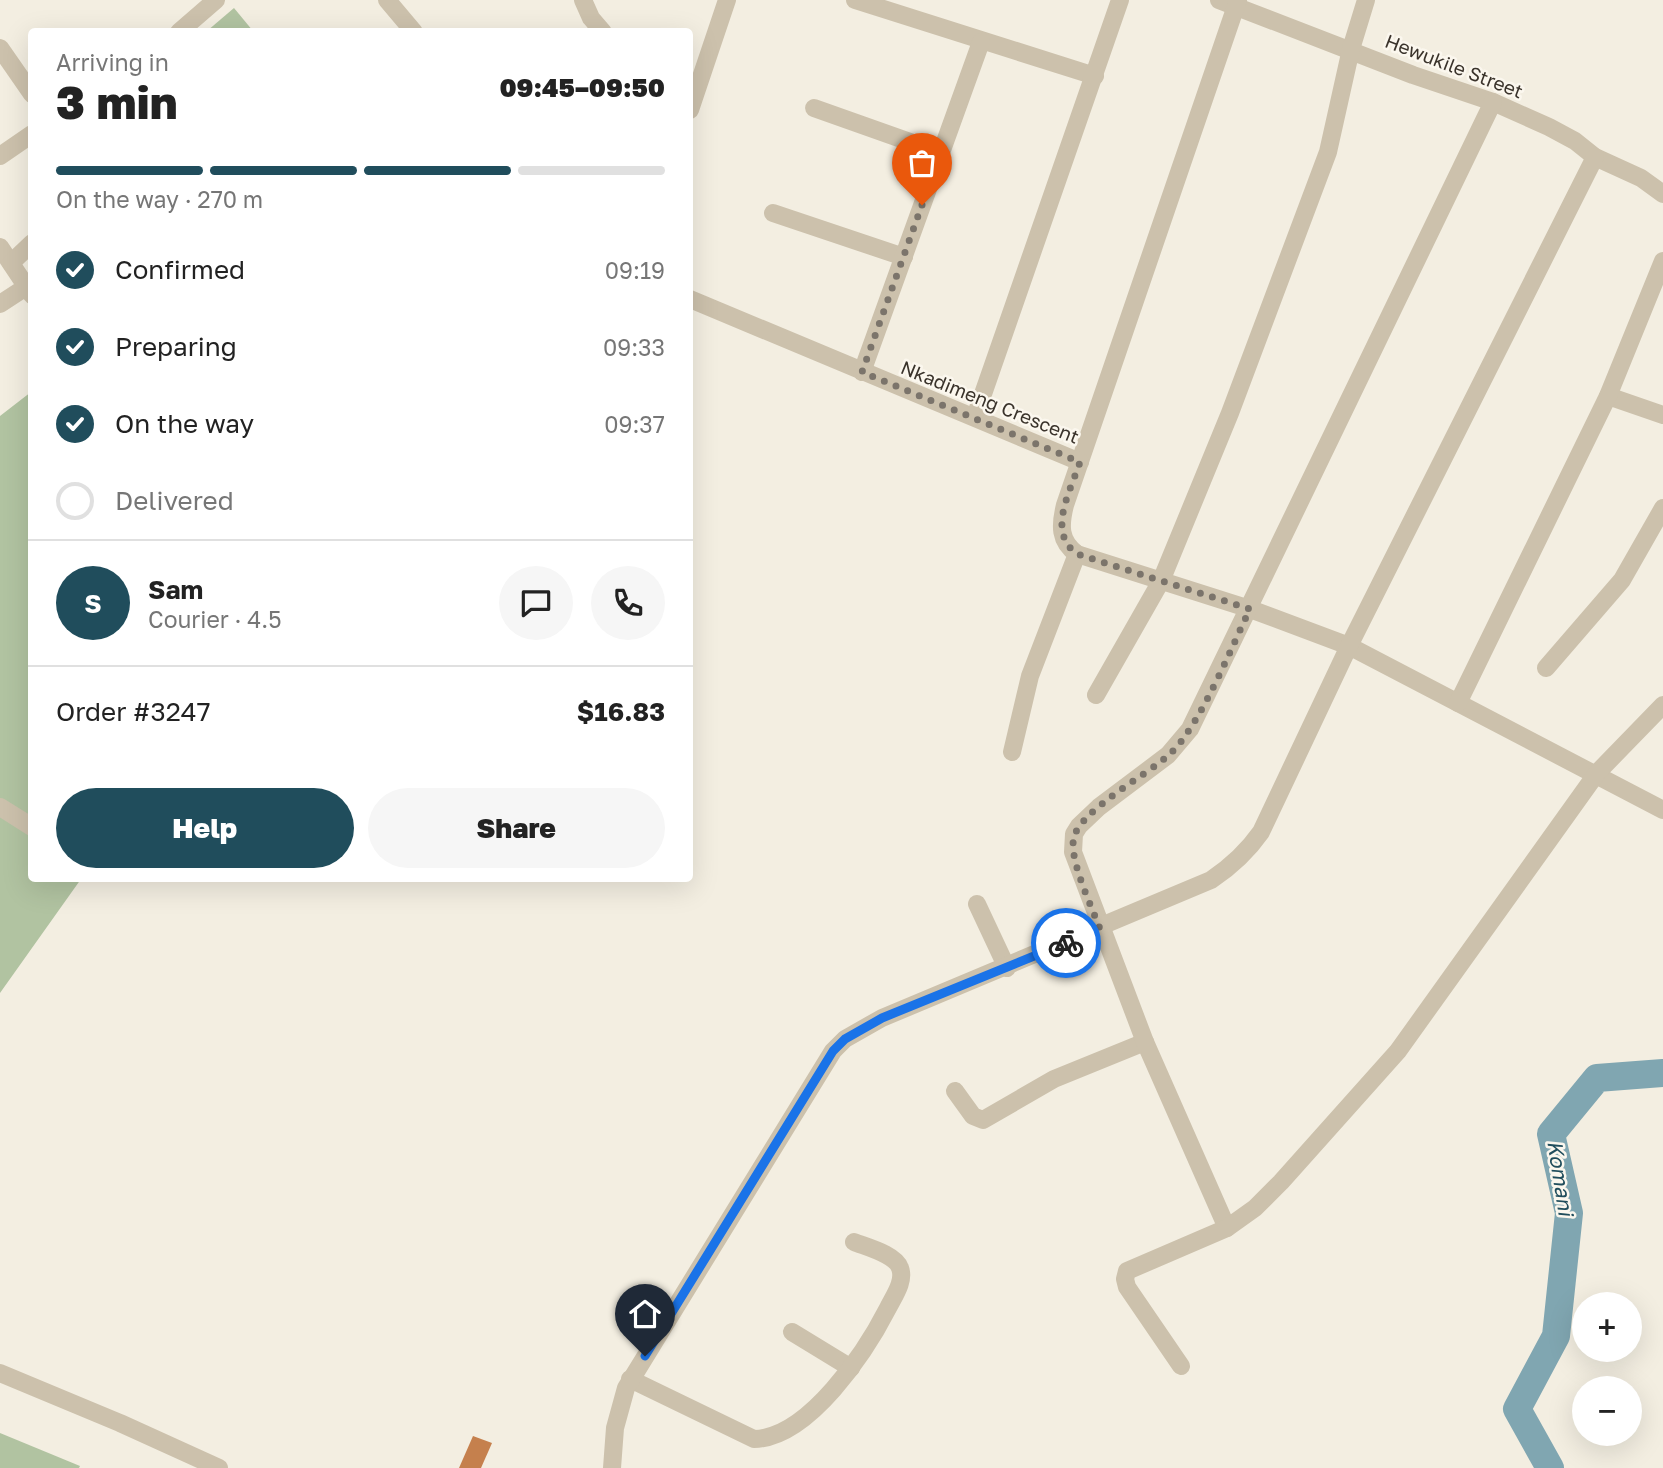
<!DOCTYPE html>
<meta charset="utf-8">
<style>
:root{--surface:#fff;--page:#f6f6f6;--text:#222;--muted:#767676;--line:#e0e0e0;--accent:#204d5c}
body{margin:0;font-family:"Golos Text",sans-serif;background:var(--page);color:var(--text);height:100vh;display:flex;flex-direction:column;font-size:26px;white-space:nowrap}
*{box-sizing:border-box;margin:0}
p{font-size:23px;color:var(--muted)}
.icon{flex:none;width:38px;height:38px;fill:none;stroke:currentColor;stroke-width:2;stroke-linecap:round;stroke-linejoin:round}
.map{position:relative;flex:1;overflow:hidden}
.drawer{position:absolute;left:28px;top:28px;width:665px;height:854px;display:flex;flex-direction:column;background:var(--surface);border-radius:7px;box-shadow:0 7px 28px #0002}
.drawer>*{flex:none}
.tools{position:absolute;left:1572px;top:1292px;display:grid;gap:14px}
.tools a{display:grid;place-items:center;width:70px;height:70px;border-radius:50%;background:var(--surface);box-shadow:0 7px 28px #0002;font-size:35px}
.pin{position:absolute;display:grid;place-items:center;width:60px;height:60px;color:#fff;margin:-72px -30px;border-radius:50% 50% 50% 0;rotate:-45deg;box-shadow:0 0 7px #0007}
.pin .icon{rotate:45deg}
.courier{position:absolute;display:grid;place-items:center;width:70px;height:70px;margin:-35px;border:5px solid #1a73e8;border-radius:50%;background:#fff;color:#222;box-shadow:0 2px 9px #0007}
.overview em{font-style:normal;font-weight:800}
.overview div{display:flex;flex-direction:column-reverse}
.overview{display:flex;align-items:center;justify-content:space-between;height:119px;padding:0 28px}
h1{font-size:46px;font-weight:800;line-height:52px}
.bar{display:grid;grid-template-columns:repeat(4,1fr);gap:10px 7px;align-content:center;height:84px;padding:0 28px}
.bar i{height:9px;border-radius:5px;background:var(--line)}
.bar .on{background:var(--accent)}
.bar p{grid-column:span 4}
.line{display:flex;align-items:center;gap:18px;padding:0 28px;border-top:2px solid var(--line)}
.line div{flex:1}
.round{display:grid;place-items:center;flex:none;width:74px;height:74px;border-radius:37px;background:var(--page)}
ol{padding:0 28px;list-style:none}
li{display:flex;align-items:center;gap:21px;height:77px}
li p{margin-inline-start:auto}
li .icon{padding:7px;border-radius:50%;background:var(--accent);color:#fff;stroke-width:4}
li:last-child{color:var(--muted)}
li i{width:38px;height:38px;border:4px solid var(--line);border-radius:50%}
.cta{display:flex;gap:14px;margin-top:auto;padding:14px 28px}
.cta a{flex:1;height:80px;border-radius:42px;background:var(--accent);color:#fff;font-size:28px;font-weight:800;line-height:80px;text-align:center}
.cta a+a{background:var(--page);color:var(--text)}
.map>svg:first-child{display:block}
</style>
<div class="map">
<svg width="1663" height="1468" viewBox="0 0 1663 1468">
<rect width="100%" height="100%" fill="#f3eee1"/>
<!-- green -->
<g fill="#b1c3a1">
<path d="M 234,8 L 253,31 L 207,31 Z"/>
<path d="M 31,392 L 32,878 L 81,879 L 0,993 L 0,416 Z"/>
<path d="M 0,1433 L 80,1466 L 79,1468 L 0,1468 Z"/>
</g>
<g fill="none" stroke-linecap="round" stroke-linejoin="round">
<!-- river -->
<path stroke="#80a6b1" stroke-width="28" d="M 1550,1468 L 1517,1409 L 1556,1336 L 1569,1213 L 1551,1134 L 1597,1078 L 1663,1073"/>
</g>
<!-- building -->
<path fill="#c5804d" d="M 473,1436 L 492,1443 L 481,1468 L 459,1468 Z"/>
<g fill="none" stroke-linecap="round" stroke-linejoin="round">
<!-- minor -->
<g stroke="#ccc1ac" stroke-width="18">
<path d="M 387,0 L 414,32"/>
<path d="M 583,0 L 591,18 L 603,32"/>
<path d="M 855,0 L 1095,76"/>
<path d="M 1219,0 L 1413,75 L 1493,102 L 1549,127 L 1575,141 L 1595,157 L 1641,178 L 1663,194"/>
<path d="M 1238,0 L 1065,505 C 1060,525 1059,541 1077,554 L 1250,609 L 1349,646 L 1663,810"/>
<path d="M 179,32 L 216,0"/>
<path d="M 0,48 L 32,94"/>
<path d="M 814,108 L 941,153"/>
<path d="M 690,110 L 727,0"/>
<path d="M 0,156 L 32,134"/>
<path d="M 773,213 L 904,257"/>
<path d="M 0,247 L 32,295"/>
<path d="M 11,263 L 32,243"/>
<path d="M 690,299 L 1080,462"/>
<path d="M 0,304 L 26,287"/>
<path d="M 862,372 L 981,42"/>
<path d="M 1608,396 L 1663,415"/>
<path d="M 975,417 L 1120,0"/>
<path d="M 1546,668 L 1622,580 L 1663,508"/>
<path d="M 1096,695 L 1161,581 L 1230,413 L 1328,152 L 1351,49 L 1366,0"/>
<path d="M 1458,703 L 1608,396 L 1663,261"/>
<path d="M 1012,752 L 1030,676 L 1077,554"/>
<path d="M 0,807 L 32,827"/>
<path d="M 977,904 L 1007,968"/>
<path d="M 955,1091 L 973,1116 L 983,1120 L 1054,1079 L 1145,1042"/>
<path d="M 1227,1228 L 1145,1042 L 1073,852 L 1074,834 L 1079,826 L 1099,807 L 1168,755 L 1190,729 L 1493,102"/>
<path d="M 792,1332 L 851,1368"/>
<path d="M 1181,1366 L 1127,1287 L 1125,1279 L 1127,1271 L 1227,1228 L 1255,1208 L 1281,1182 L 1398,1051 L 1597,773 L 1663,705"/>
<path d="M 0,1373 L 120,1423 L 219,1468"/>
<path d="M 630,1379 L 754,1439 C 809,1438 866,1351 888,1308 C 894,1296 905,1281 900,1268 C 895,1254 866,1247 854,1242"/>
<path d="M 612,1468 L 615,1428 L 626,1388 L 833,1051 L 845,1039 L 882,1018 L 1211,880 C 1232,866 1247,852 1261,832 L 1349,646 L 1595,157"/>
</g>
</g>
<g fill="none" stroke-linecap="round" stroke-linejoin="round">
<!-- done -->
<path stroke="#7b746b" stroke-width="7" stroke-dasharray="0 12.6" d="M 922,205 L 862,372 L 1080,462 C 1071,490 1046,532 1077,554 L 1250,609 C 1230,650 1201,724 1170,754 C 1147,775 1081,810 1074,837 C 1068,858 1092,907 1100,929 L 1066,943"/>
<!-- route -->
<path stroke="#1a73e8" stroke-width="9" d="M 645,1356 L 833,1051 L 845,1039 L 882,1018 L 1066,943"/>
</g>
<g text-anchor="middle" stroke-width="5" stroke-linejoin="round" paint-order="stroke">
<!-- street labels -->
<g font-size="19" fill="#3a332b" stroke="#fbf7ee">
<text transform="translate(1454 66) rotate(21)" y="7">Hewukile Street</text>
<text transform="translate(990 402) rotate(22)" y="7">Nkadimeng Crescent</text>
</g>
<!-- water labels -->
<g font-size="21" font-style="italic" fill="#204d5c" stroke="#fbf7ee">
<text transform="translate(1560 1178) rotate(81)" y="7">Komani</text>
</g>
</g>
</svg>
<div class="tools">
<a>+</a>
<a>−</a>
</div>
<div class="pin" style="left:922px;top:205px;background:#ea580c"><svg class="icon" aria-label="bag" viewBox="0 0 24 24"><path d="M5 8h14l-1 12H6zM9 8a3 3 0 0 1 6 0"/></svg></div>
<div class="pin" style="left:645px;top:1356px;background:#1f2937"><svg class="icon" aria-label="home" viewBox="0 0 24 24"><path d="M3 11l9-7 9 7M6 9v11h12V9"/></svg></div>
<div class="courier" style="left:1066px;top:943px"><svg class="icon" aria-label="bike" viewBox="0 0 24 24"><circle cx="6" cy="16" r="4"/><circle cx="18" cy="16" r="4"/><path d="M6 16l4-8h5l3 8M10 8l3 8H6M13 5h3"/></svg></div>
<section class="drawer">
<div class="overview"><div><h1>3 min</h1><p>Arriving in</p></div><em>09:45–09:50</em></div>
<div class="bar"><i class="on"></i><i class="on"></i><i class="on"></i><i></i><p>On the way · 270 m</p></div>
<ol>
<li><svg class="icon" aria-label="check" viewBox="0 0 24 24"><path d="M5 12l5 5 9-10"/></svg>Confirmed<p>09:19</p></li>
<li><svg class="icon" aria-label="check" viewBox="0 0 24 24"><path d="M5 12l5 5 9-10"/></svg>Preparing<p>09:33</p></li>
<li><svg class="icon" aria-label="check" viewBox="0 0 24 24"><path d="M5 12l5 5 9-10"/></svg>On the way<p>09:37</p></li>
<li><i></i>Delivered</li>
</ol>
<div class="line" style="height:126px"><b class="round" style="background:var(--accent);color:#fff">S</b><div><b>Sam</b><p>Courier · 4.5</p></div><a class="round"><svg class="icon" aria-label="chat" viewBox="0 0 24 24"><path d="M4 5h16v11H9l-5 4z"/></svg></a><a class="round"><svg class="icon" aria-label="phone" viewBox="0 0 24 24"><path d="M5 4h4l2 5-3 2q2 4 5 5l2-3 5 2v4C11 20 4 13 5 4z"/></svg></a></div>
<div class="line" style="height:91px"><div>Order #3247</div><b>$16.83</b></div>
<div class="cta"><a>Help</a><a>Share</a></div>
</section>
</div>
